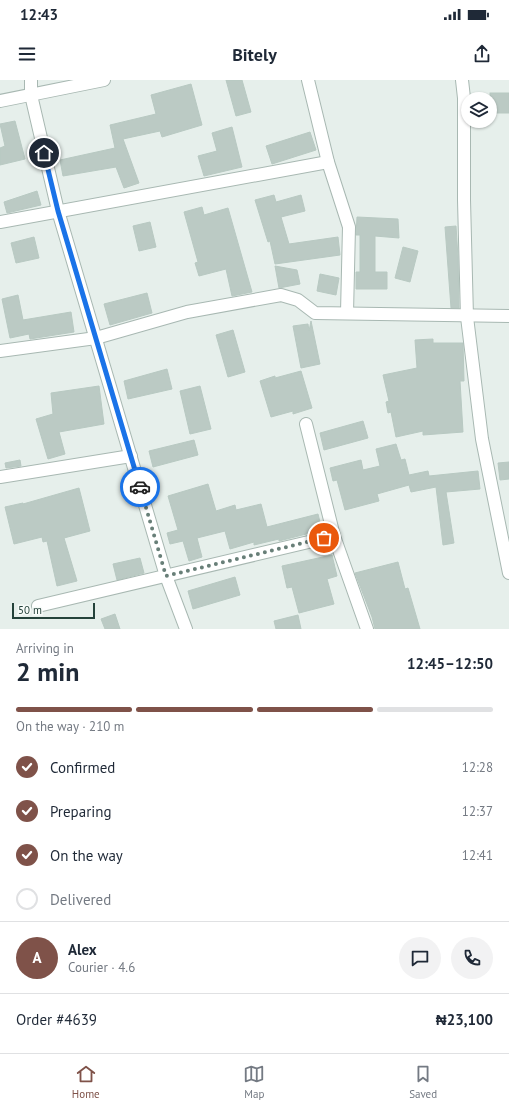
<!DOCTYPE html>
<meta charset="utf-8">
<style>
:root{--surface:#fff;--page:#f2f2f3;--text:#1f2937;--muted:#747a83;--line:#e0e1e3;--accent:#7f5249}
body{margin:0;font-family:"PT Sans",sans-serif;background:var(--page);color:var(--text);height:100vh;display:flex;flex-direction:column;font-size:15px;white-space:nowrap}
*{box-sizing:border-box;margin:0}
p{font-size:13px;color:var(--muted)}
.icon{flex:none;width:22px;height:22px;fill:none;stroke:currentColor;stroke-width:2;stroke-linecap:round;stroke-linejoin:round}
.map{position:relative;height:549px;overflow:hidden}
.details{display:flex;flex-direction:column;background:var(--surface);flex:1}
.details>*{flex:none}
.fabs{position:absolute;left:461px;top:12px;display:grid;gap:8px}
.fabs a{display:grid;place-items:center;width:36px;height:36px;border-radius:50%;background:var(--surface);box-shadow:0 1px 3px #0004;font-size:20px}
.scale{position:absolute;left:12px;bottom:10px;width:83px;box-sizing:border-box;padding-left:4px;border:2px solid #24423a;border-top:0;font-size:11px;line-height:14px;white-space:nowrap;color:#24423a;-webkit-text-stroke:3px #f7fbf9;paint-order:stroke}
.pin{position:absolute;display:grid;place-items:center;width:34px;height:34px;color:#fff;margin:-17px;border:2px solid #fff;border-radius:50%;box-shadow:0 1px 4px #0007}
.courier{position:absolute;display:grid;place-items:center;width:40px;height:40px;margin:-20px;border:3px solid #1a73e8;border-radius:50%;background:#fff;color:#222;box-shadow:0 1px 5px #0007}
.summary em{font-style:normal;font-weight:600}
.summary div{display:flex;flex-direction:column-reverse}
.summary{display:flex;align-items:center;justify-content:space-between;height:68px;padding:0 16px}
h1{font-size:26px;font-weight:600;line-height:30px}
.bar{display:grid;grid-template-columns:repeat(4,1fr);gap:6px 4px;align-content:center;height:48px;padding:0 16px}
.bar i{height:5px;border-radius:3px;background:var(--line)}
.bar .selected{background:var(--accent)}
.bar p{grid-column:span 4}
.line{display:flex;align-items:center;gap:10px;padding:0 16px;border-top:1px solid var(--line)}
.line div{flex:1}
.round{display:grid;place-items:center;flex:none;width:42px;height:42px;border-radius:21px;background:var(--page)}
ol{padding:0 16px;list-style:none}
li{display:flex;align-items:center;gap:12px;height:44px}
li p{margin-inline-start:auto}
li .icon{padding:4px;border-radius:50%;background:var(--accent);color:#fff;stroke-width:4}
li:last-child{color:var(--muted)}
li i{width:22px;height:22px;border:2px solid var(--line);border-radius:50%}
.status{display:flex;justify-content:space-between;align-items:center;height:28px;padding:0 20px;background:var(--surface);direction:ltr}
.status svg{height:11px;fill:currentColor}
header{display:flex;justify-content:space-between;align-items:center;height:52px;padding:0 16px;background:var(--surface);font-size:18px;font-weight:600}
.dock{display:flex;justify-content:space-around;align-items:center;height:56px;border-top:1px solid var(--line);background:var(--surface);font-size:11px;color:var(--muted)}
.dock a{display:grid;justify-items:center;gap:2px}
.dock .selected{color:var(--accent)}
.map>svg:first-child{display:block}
</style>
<div class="status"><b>12:43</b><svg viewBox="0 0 49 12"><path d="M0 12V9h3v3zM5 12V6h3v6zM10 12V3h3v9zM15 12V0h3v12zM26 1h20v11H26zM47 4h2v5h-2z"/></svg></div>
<header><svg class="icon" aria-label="menu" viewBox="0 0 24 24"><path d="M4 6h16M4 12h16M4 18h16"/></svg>Bitely<svg class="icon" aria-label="share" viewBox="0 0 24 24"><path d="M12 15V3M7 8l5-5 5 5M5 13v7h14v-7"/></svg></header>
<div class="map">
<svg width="509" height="549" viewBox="0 0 509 549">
<rect width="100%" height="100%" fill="#e6efeb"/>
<!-- building -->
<g fill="#bbcac4" stroke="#b8c9c2">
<path d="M 226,0 L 242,0 L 251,32 L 236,36 Z"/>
<path d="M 191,4 L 202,45 L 162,57 L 160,51 L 123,59 L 139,103 L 124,108 L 116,87 L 63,96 L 60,80 L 115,68 L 110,45 L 156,34 L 151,15 Z"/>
<rect x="490" y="13" width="19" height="20"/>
<path d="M 15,41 L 25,79 L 0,85 L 0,68 L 5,66 L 0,44 Z"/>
<path d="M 232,47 L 242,87 L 204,96 L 198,76 L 217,71 L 212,53 Z"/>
<path d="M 310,52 L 316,70 L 272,84 L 266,66 Z"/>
<path d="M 37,111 L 41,125 L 7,133 L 4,122 Z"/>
<path d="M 274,115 L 276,122 L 301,115 L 305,131 L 281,137 L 289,164 L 338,157 L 340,175 L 275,184 L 270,161 L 268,162 L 255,120 Z"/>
<path d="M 202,127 L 204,135 L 228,128 L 252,212 L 232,216 L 226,189 L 199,196 L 195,183 L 198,182 L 184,132 Z"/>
<path d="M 357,137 L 398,139 L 399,158 L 375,156 L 375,192 L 387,192 L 387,209 L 356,209 L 356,192 L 360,192 L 360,155 L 356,155 Z"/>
<path d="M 150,142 L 156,167 L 139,171 L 133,146 Z"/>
<path d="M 456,146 L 458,177 L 459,228 L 451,228 L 445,147 Z"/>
<path d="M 34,157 L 39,178 L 16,183 L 11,163 Z"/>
<path d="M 403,167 L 418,171 L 410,202 L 395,198 Z"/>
<path d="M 275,186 L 297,190 L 300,204 L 279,208 Z"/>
<path d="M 320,194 L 339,198 L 336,215 L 317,211 Z"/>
<path d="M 147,213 L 152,233 L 110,245 L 104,224 Z"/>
<path d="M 18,215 L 23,240 L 71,232 L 74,252 L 30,259 L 29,254 L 10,258 L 2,219 Z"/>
<path d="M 311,241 L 320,284 L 301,288 L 293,246 L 308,244 L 309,251 Z"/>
<path d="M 233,250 L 245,292 L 228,297 L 216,255 Z"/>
<path d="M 433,259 L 433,263 L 463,263 L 464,301 L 460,301 L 463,352 L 423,355 L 423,351 L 396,357 L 391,332 L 388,333 L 386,322 L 389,321 L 383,295 L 417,288 L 415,260 Z"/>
<path d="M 167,289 L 172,309 L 128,319 L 124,301 Z"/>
<path d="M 301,291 L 312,328 L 293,334 L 293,331 L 271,337 L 260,301 L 275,296 L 275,298 Z"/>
<path d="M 99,306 L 104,344 L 59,352 L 65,374 L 48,379 L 36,339 L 53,334 L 51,313 Z"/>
<path d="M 200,306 L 211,349 L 190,354 L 180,311 Z"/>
<path d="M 363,341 L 368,358 L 324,370 L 320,353 Z"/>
<path d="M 194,360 L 198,375 L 153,387 L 149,371 Z"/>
<path d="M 396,364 L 401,380 L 405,379 L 409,395 L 428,391 L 429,396 L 478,391 L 480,409 L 446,412 L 454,463 L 443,465 L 436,407 L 411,412 L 409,405 L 377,414 L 379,421 L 345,430 L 337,400 L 333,401 L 330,388 L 361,380 L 363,390 L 380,386 L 376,369 Z"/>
<path d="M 20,380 L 21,386 L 6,388 L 5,383 Z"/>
<path d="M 509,382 L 509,399 L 500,400 L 498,383 Z"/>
<path d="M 208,404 L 216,431 L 235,425 L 236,430 L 261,424 L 267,447 L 318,434 L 322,450 L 279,461 L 279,459 L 254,465 L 254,462 L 230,469 L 225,451 L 197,458 L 202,477 L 189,481 L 183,461 L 170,464 L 167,453 L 178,450 L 168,416 Z"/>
<path d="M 79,408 L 90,451 L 64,458 L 77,501 L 57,506 L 47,461 L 43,462 L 42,457 L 14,464 L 5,427 L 23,423 L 23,424 Z"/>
<path d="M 332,475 L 337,496 L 327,499 L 334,524 L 299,533 L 292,507 L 287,508 L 282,486 Z"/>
<path d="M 140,478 L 144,493 L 117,500 L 113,484 Z"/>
<path d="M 398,482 L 405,509 L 408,508 L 420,549 L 375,549 L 372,537 L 355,493 Z"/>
<path d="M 235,497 L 240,515 L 193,529 L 188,511 Z"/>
<path d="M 115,534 L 120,549 L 105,549 L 101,539 Z"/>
<path d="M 298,535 L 301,549 L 276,549 L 274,541 Z"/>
</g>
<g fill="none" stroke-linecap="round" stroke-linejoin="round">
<!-- minor casing -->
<g stroke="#a8b8b2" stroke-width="14">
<g id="minor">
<path d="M 31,0 L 31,15 L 58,131 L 166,496 L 186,549"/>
<path d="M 308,0 L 328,82 L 349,147 L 347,233"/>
<path d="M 462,0 L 464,18 L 464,120 L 467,237 L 482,359 L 509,493"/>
<path d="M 0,21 L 104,0"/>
<path d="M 0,142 L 328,82"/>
<path d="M 0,271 L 96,258 L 187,232 L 281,215 L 298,220 L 315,233 L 509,236"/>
<path d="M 0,397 L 131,376"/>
<path d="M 334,456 L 367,549"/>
<path d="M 38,526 L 334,456 L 306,344"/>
</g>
</g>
<!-- minor -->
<use href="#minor" stroke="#fff" stroke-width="12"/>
</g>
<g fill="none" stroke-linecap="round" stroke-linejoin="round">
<!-- done -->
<path stroke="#687f78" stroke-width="4" stroke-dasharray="0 7.2" d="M 140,407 L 166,496 L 324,458"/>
<!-- route -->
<path stroke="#1a73e8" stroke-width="5" d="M 44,73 L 58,131 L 140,407"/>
</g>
</svg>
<div class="fabs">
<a><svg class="icon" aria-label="layers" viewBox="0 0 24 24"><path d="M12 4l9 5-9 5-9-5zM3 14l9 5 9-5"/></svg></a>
</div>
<div class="scale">50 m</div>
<div class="pin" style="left:324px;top:458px;background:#ea580c"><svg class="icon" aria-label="bag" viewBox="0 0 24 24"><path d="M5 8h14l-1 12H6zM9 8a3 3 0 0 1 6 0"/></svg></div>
<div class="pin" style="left:44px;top:73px;background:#1f2937"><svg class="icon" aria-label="home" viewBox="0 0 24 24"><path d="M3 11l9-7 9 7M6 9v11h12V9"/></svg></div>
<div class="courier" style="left:140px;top:407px"><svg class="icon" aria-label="car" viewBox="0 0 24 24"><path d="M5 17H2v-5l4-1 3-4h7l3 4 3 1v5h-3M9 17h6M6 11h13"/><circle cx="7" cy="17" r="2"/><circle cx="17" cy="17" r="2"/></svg></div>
</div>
<section class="details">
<div class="summary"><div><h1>2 min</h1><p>Arriving in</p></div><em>12:45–12:50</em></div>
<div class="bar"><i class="selected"></i><i class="selected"></i><i class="selected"></i><i></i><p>On the way · 210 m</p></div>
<ol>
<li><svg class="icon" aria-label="check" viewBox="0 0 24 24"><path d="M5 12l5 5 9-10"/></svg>Confirmed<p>12:28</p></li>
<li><svg class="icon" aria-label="check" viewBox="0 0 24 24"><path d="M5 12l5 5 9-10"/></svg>Preparing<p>12:37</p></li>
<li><svg class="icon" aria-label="check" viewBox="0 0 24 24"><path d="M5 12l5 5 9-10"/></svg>On the way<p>12:41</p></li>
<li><i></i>Delivered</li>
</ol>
<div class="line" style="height:72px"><b class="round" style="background:var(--accent);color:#fff">A</b><div><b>Alex</b><p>Courier · 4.6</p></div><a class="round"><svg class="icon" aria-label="chat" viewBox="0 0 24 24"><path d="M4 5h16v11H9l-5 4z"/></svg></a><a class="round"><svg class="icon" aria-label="phone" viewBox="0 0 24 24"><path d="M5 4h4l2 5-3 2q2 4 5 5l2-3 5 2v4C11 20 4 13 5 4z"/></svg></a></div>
<div class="line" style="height:52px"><div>Order #4639</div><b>₦23,100</b></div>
</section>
<nav class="dock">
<a class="selected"><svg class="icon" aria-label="home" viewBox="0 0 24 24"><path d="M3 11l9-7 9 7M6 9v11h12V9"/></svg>Home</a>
<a><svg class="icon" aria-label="map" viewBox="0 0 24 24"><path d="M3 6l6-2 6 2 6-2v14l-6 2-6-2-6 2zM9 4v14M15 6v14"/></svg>Map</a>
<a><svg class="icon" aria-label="saved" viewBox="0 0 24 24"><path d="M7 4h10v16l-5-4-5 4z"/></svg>Saved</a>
</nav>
